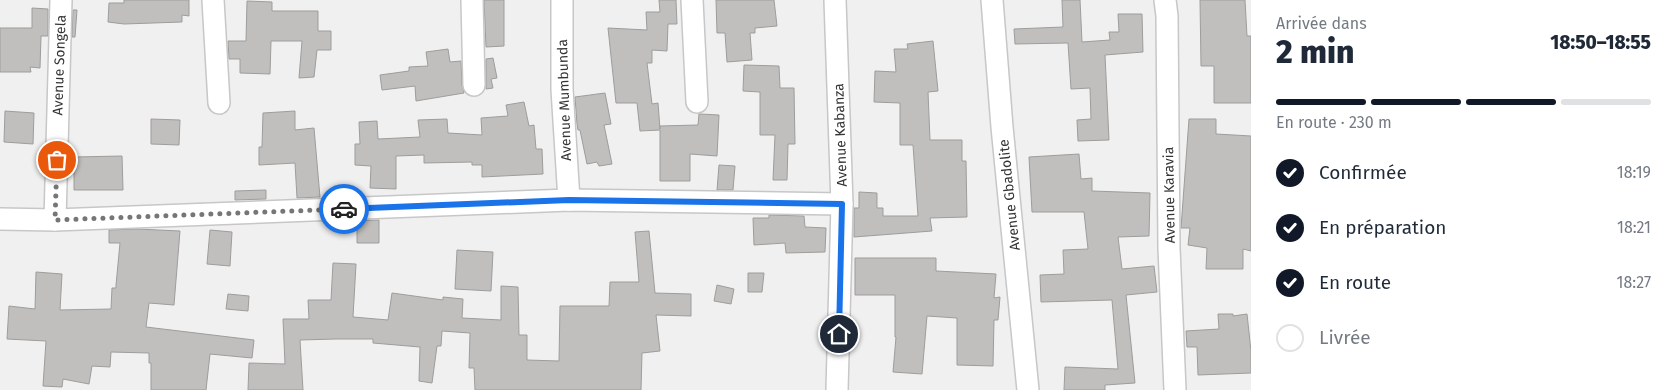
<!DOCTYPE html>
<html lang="fr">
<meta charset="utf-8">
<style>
:root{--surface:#fff;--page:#f2f2f3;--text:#1f2937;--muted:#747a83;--line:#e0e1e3;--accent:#111827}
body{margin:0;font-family:"Fira Sans",sans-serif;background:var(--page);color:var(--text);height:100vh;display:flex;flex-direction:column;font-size:19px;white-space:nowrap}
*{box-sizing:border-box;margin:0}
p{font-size:16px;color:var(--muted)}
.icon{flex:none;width:28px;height:28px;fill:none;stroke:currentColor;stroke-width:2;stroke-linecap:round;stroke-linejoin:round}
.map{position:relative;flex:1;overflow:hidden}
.panel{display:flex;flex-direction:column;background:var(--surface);width:425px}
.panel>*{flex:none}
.pin{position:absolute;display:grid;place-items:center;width:42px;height:42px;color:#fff;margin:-21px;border:2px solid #fff;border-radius:50%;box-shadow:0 1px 5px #0007}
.courier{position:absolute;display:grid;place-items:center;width:50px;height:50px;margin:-25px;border:4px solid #1a73e8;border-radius:50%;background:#fff;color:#222;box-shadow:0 1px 6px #0007}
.headline em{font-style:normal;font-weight:800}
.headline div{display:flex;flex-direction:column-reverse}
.headline{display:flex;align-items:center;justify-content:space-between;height:85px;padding:0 25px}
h1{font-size:32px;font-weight:800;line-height:38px}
.bar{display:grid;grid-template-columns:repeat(4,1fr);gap:8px 5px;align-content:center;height:60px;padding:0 25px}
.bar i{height:6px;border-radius:4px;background:var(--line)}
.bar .active{background:var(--accent)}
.bar p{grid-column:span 4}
ol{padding:0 25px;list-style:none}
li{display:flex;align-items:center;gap:15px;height:55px}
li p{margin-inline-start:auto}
li .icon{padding:5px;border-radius:50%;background:var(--accent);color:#fff;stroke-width:4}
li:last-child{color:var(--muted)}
li i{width:28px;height:28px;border:2px solid var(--line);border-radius:50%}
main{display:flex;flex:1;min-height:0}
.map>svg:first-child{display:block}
</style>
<main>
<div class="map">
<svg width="1251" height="390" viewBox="0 0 1251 390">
<rect width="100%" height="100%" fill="#f0f0f1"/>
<!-- building -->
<g fill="#c0bfbe" stroke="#9e9d9c">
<path d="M 124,0 L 189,0 L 189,16 L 182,15 L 182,22 L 124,24 L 108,22 L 109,3 L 124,3 Z"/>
<path d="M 484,0 L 504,0 L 504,46 L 486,47 Z"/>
<path d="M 659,0 L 676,0 L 677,24 L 668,24 L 667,51 L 652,50 L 652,63 L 647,63 L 652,104 L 658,103 L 660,129 L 660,126 L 698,125 L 699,114 L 700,114 L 719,115 L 717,156 L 690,154 L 690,181 L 660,181 L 660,130 L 640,131 L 637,103 L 616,103 L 608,28 L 647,30 L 646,12 L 660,12 Z"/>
<path d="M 716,0 L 774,0 L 777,26 L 755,28 L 755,33 L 750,33 L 752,60 L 727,62 L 725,33 L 717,33 Z"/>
<path d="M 1062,0 L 1080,0 L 1082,42 L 1110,40 L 1109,32 L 1119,32 L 1118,14 L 1142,14 L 1143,52 L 1105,55 L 1109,140 L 1078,141 L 1077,120 L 1091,119 L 1090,88 L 1071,89 L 1068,43 L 1015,44 L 1014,29 L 1063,27 Z"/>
<path d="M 1200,0 L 1245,0 L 1247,36 L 1251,36 L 1251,103 L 1214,103 L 1214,66 L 1201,66 Z"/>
<path d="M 247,1 L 272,2 L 272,11 L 318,11 L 318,31 L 331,31 L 331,50 L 317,50 L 314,77 L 299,78 L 302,41 L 271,41 L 270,74 L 240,73 L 240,59 L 229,59 L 228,41 L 246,41 Z"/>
<path d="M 32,8 L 48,9 L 48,36 L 41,36 L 40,68 L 30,67 L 31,72 L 0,72 L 0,28 L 32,28 Z"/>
<path d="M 73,10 L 77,10 L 75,37 L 72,37 Z"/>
<path d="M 933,41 L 938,91 L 928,92 L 930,140 L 962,140 L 962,161 L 966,161 L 967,217 L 930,218 L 932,231 L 854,237 L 854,208 L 859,208 L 859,192 L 877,193 L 877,208 L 883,208 L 883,216 L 918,216 L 913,145 L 900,145 L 900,103 L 874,102 L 875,71 L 896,72 L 894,49 L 908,49 L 907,44 Z"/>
<path d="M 448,49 L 450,62 L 461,61 L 462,85 L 464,93 L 416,101 L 415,86 L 382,90 L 380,75 L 409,71 L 409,67 L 428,66 L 426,52 Z"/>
<path d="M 493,58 L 497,78 L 491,79 L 493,88 L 486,89 L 486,59 Z"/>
<path d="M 744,65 L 779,66 L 780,88 L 794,88 L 795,144 L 788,144 L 787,180 L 773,180 L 775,135 L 760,135 L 760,92 L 743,91 Z"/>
<path d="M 605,93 L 611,124 L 604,125 L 612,164 L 599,166 L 597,162 L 587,164 L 580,130 L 578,130 L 577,124 L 575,97 Z"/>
<path d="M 524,102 L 529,126 L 534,125 L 536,149 L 542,149 L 543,174 L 482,177 L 482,165 L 472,165 L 472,162 L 424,163 L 424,155 L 396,156 L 396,189 L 370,188 L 371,166 L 355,165 L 355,144 L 360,144 L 359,122 L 377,121 L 378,139 L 420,137 L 418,120 L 447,119 L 448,133 L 482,135 L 481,118 L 508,116 L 506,105 Z"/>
<path d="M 5,111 L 34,113 L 33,144 L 4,142 Z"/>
<path d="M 295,111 L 295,130 L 314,128 L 320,197 L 297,198 L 295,163 L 259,165 L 259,147 L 262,147 L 263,113 Z"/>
<path d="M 151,119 L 180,120 L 179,145 L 151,144 Z"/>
<path d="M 1189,119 L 1216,119 L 1216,134 L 1251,136 L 1251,251 L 1243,249 L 1243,269 L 1206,269 L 1207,248 L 1188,245 L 1190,228 L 1181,228 Z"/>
<path d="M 1079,154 L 1081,179 L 1092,178 L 1092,191 L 1150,193 L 1149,236 L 1118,237 L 1122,269 L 1154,266 L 1157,292 L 1126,295 L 1135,383 L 1105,385 L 1105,390 L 1064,390 L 1065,367 L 1118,369 L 1112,300 L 1041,302 L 1040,275 L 1064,274 L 1063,250 L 1088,249 L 1084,212 L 1032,212 L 1029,157 Z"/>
<path d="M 122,156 L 123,190 L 74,190 L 74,157 Z"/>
<path d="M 719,165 L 735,166 L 733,190 L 717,190 Z"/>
<path d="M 266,190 L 266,199 L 235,200 L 235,191 Z"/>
<path d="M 769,215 L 804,216 L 805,227 L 826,228 L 825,252 L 786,253 L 785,243 L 754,245 L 753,218 L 769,218 Z"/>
<path d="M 379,220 L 379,243 L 357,243 L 357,221 Z"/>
<path d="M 137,229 L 180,231 L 174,305 L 149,303 L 146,327 L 254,340 L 252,358 L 210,354 L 206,390 L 151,390 L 151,363 L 149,363 L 149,353 L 111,352 L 110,367 L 92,366 L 89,384 L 63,379 L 62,387 L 43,386 L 46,341 L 7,339 L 9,306 L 35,309 L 36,272 L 62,274 L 60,310 L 111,309 L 112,288 L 116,288 L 116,285 L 120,243 L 109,243 L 109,230 Z"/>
<path d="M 210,230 L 232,232 L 230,266 L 207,264 Z"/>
<path d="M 649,231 L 655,293 L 691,294 L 691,316 L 656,315 L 660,351 L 642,353 L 641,390 L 475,390 L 474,368 L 469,368 L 470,333 L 442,331 L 441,346 L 437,346 L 432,383 L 419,381 L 420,347 L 373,343 L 373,339 L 336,339 L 300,340 L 303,390 L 248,390 L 249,363 L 285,364 L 283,319 L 309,319 L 308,300 L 331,300 L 333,263 L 356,264 L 353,317 L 388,320 L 392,293 L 443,300 L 443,297 L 463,299 L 462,318 L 501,320 L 501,286 L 518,287 L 519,335 L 527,335 L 527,360 L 559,361 L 560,306 L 609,306 L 610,282 L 639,282 L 635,232 Z"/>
<path d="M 457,250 L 493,252 L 491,291 L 455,289 Z"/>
<path d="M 855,258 L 936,258 L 936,271 L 996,274 L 994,298 L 1000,297 L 998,320 L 994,320 L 993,366 L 957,365 L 957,318 L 927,316 L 922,374 L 893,372 L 896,337 L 895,337 L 895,295 L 855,295 Z"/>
<path d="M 748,273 L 764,273 L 762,292 L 748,292 Z"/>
<path d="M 717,285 L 734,289 L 731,304 L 714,301 Z"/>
<path d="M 228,294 L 249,296 L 248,311 L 226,309 Z"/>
<path d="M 1218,314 L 1233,314 L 1233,316 L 1247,314 L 1251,351 L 1251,373 L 1198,375 L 1197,347 L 1187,347 L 1186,331 L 1219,329 Z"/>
</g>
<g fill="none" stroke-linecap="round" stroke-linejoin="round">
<!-- minor casing -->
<g stroke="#c7c7c8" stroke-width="24">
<g id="minor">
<path d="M 213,0 L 219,103"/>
<path d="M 472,0 L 474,85"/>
<path d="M 562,0 L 562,89 L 569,200"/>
<path d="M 692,0 L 697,102"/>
<path d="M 835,0 L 842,204 L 837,390"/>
<path d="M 992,0 L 1002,127 L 1028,390"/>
<path d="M 1165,0 L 1167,16 L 1169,248 L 1175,390"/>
<path d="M 0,219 L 55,220 L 569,200 L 842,204"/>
<path d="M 55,220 L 61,0"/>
</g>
</g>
<!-- minor -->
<use href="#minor" stroke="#fff" stroke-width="21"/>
</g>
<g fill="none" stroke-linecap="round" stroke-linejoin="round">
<!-- done -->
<path stroke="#767676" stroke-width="5" stroke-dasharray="0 9" d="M 57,160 L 55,220 L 344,209"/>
<!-- route -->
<path stroke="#1a73e8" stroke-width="6" d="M 344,209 L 569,200 L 842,204 L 839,334"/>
</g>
<g text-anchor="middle" stroke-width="5" stroke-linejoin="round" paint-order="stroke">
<!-- street labels -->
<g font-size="14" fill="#343434" stroke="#fff">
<text transform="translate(59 65) rotate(-88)" y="5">Avenue Songela</text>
<text transform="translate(564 100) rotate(-92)" y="5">Avenue Mumbunda</text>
<text transform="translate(840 135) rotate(-92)" y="5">Avenue Kabanza</text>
<text transform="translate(1009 195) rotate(-96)" y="5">Avenue Gbadolite</text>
<text transform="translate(1169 195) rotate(-91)" y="5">Avenue Karavia</text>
</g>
</g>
</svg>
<div class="pin" style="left:57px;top:160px;background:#ea580c"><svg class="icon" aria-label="bag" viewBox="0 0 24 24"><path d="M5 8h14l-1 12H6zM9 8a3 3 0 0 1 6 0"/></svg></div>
<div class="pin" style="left:839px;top:334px;background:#1f2937"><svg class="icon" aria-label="home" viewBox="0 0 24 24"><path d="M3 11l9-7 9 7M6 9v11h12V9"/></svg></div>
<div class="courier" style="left:344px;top:209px"><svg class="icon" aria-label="car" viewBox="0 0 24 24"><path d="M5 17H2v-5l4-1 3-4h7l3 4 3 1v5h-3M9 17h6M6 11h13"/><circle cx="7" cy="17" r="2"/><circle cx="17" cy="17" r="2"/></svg></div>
</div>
<section class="panel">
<div class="headline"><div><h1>2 min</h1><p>Arrivée dans</p></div><em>18:50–18:55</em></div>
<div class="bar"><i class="active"></i><i class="active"></i><i class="active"></i><i></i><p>En route · 230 m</p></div>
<ol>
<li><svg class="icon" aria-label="check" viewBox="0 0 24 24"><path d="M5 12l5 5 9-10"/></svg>Confirmée<p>18:19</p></li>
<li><svg class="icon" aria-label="check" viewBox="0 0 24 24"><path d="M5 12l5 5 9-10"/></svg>En préparation<p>18:21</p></li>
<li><svg class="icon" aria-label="check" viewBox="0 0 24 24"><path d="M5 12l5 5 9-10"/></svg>En route<p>18:27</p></li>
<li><i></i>Livrée</li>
</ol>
</section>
</main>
